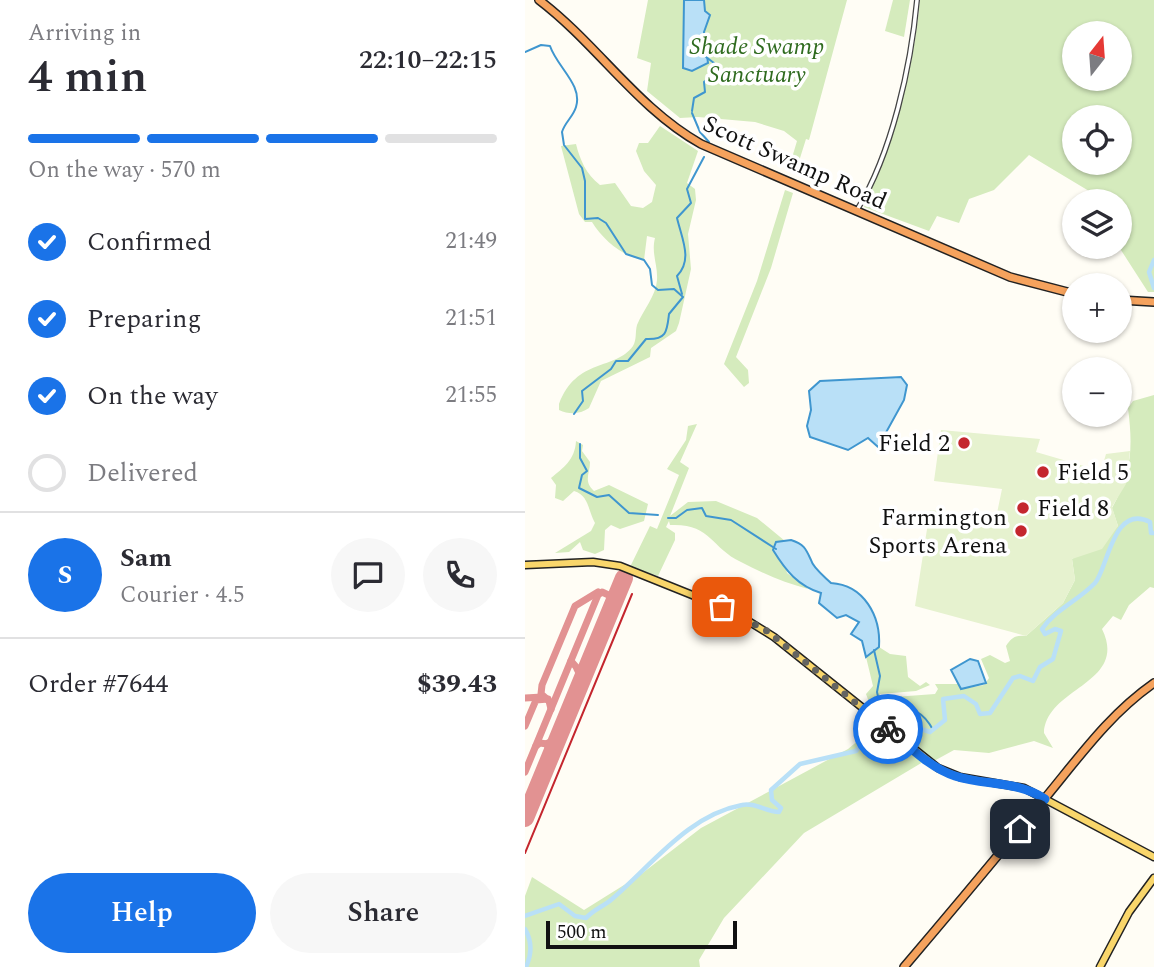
<!DOCTYPE html>
<meta charset="utf-8">
<style>
:root{--surface:#fff;--page:#f7f7f7;--text:#2b2b33;--muted:#7c7c81;--line:#e1e1e2;--accent:#1a73e8}
body{margin:0;font-family:Spectral,serif;background:var(--page);color:var(--text);height:100vh;display:flex;flex-direction:column;font-size:26px;white-space:nowrap}
*{box-sizing:border-box;margin:0}
p{font-size:23px;color:var(--muted)}
.icon{flex:none;width:38px;height:38px;fill:none;stroke:currentColor;stroke-width:2;stroke-linecap:round;stroke-linejoin:round}
.map{position:relative;flex:1;overflow:hidden}
.sheet{display:flex;flex-direction:column;background:var(--surface);width:525px}
.sheet>*{flex:none}
.needle{width:46px;rotate:17deg}
.controls{position:absolute;left:537px;top:21px;display:grid;gap:14px}
.controls a{display:grid;place-items:center;width:70px;height:70px;border-radius:50%;background:var(--surface);box-shadow:0 2px 5px #0004;font-size:35px}
.scale{position:absolute;left:21px;bottom:18px;width:191px;box-sizing:border-box;padding-left:7px;border:4px solid #111;border-top:0;font-size:19px;line-height:24px;white-space:nowrap;color:#111;-webkit-text-stroke:5px #fff;paint-order:stroke}
.pin{position:absolute;display:grid;place-items:center;width:60px;height:60px;color:#fff;margin:-30px;border-radius:14px;box-shadow:0 4px 10px #0006}
.courier{position:absolute;display:grid;place-items:center;width:70px;height:70px;margin:-35px;border:5px solid #1a73e8;border-radius:50%;background:#fff;color:#222;box-shadow:0 2px 9px #0007}
.headline em{font-style:normal;font-weight:600}
.headline div{display:flex;flex-direction:column-reverse}
.headline{display:flex;align-items:center;justify-content:space-between;height:119px;padding:0 28px}
h1{font-size:46px;font-weight:600;line-height:52px}
.bar{display:grid;grid-template-columns:repeat(4,1fr);gap:10px 7px;align-content:center;height:84px;padding:0 28px}
.bar i{height:9px;border-radius:5px;background:var(--line)}
.bar .selected{background:var(--accent)}
.bar p{grid-column:span 4}
.line{display:flex;align-items:center;gap:18px;padding:0 28px;border-top:2px solid var(--line)}
.line div{flex:1}
.round{display:grid;place-items:center;flex:none;width:74px;height:74px;border-radius:37px;background:var(--page)}
ol{padding:0 28px;list-style:none}
li{display:flex;align-items:center;gap:21px;height:77px}
li p{margin-inline-start:auto}
li .icon{padding:7px;border-radius:50%;background:var(--accent);color:#fff;stroke-width:4}
li:last-child{color:var(--muted)}
li i{width:38px;height:38px;border:4px solid var(--line);border-radius:50%}
.button{display:flex;gap:14px;margin-top:auto;padding:14px 28px}
.button a{flex:1;height:80px;border-radius:42px;background:var(--accent);color:#fff;font-size:28px;font-weight:600;line-height:80px;text-align:center}
.button a+a{background:var(--page);color:var(--text)}
main{display:flex;flex:1;min-height:0}
.map>svg:first-child{display:block}
</style>
<main>
<section class="sheet">
<div class="headline"><div><h1>4 min</h1><p>Arriving in</p></div><em>22:10–22:15</em></div>
<div class="bar"><i class="selected"></i><i class="selected"></i><i class="selected"></i><i></i><p>On the way · 570 m</p></div>
<ol>
<li><svg class="icon" aria-label="check" viewBox="0 0 24 24"><path d="M5 12l5 5 9-10"/></svg>Confirmed<p>21:49</p></li>
<li><svg class="icon" aria-label="check" viewBox="0 0 24 24"><path d="M5 12l5 5 9-10"/></svg>Preparing<p>21:51</p></li>
<li><svg class="icon" aria-label="check" viewBox="0 0 24 24"><path d="M5 12l5 5 9-10"/></svg>On the way<p>21:55</p></li>
<li><i></i>Delivered</li>
</ol>
<div class="line" style="height:126px"><b class="round" style="background:var(--accent);color:#fff">S</b><div><b>Sam</b><p>Courier · 4.5</p></div><a class="round"><svg class="icon" aria-label="chat" viewBox="0 0 24 24"><path d="M4 5h16v11H9l-5 4z"/></svg></a><a class="round"><svg class="icon" aria-label="phone" viewBox="0 0 24 24"><path d="M5 4h4l2 5-3 2q2 4 5 5l2-3 5 2v4C11 20 4 13 5 4z"/></svg></a></div>
<div class="line" style="height:91px"><div>Order #7644</div><b>$39.43</b></div>
<div class="button"><a>Help</a><a>Share</a></div>
</section>
<div class="map">
<svg width="629" height="967" viewBox="0 0 629 967">
<rect width="100%" height="100%" fill="#fffdf5"/>
<!-- green -->
<g fill="#d5ebbd" fill-rule="evenodd">
<path d="M 123,0 L 322,0 L 284,140 L 281,139 L 270,174 L 263,171 L 272,141 L 259,131 L 230,122 L 173,117 L 155,118 L 122,91 L 126,63 L 112,58 Z"/>
<path d="M 368,0 L 385,0 L 379,37 L 360,31 Z"/>
<path d="M 395,0 L 629,0 L 629,292 L 623,292 L 594,247 L 595,201 L 583,201 L 580,192 L 564,191 L 504,155 L 469,190 L 444,199 L 434,223 L 412,216 L 404,231 L 339,207 C 369,139 388,74 395,0 ZM 550,33 L 595,33 L 595,79 L 550,79 ZM 550,117 L 595,117 L 595,163 L 550,163 Z"/>
<path d="M 135,126 L 173,151 L 162,183 L 170,189 L 171,200 L 163,234 L 166,269 L 154,323 L 151,331 L 126,348 L 125,357 L 76,381 L 64,408 C 55,414 45,415 34,410 L 34,404 C 52,357 90,371 108,346 C 112,339 110,332 112,325 C 118,310 131,296 132,280 C 133,265 126,253 130,238 L 122,236 L 119,260 C 98,257 78,240 67,222 L 60,222 L 54,214 L 36,146 L 51,144 C 55,160 61,174 75,185 L 90,183 L 106,206 L 118,208 L 127,202 L 131,185 L 119,171 L 111,151 L 114,143 L 123,143 Z"/>
<path d="M 260,190 L 268,193 L 246,268 L 211,357 L 223,370 L 224,383 L 219,387 L 199,364 L 232,281 Z"/>
<path d="M 629,395 L 629,588 L 625,587 L 604,605 L 596,620 L 588,616 L 577,629 C 604,684 521,687 519,733 L 528,748 L 509,741 L 464,753 L 429,750 L 409,761 L 355,717 L 362,714 L 361,707 L 344,702 L 341,694 L 348,686 L 341,657 L 354,647 L 365,654 L 381,656 L 383,677 L 395,686 L 401,682 L 405,685 L 391,691 L 355,694 L 355,698 L 410,694 L 413,689 L 410,684 L 436,684 L 437,689 L 459,685 L 464,678 L 456,659 L 465,655 L 480,663 L 485,661 L 481,646 C 487,637 491,635 501,636 L 538,603 L 550,580 L 547,559 L 593,526 L 587,508 C 607,472 608,448 603,408 L 608,401 Z"/>
<path d="M 172,424 L 155,462 L 164,468 L 145,516 L 163,502 L 191,501 L 232,518 L 260,541 L 255,541 L 262,573 L 283,589 C 260,583 237,573 216,562 C 185,547 186,523 145,525 L 144,521 L 141,527 L 150,533 L 150,540 L 133,576 L 105,567 L 125,526 L 132,529 L 154,475 L 142,469 L 161,440 L 163,426 Z"/>
<path d="M 51,441 L 58,445 L 57,451 L 65,462 C 65,474 58,481 69,491 L 84,485 L 123,504 L 119,521 L 95,529 L 86,525 L 80,530 L 79,550 L 70,554 L 58,550 L 55,542 L 44,552 L 30,553 L 66,531 L 70,523 C 63,511 64,495 49,491 L 38,501 L 30,498 L 31,485 L 26,478 C 38,468 50,460 51,441 Z"/>
<path d="M 352,725 L 398,762 L 279,833 L 199,918 L 174,960 L 175,967 L 0,967 L 0,896 L 7,877 L 59,910 L 115,875 L 176,828 L 323,749 Z"/>
</g>
<!-- pitch -->
<path fill="#e6f2cf" d="M 416,430 L 515,439 L 511,452 L 576,471 L 581,454 L 605,451 L 601,484 L 587,507 L 593,526 L 577,549 L 547,559 L 550,580 L 538,603 L 501,636 L 390,606 L 405,510 L 471,518 L 477,489 L 409,481 Z"/>
<!-- water -->
<g fill="#b9e0f7" stroke="#3f96cf" stroke-width="2">
<path d="M 159,0 L 179,0 L 180,11 L 185,15 L 179,32 L 183,63 L 167,71 L 158,68 Z"/>
<path d="M 376,377 L 382,385 L 379,400 L 353,447 L 343,438 L 323,450 L 285,437 L 282,426 L 286,410 L 284,391 L 295,381 Z"/>
<path d="M 266,540 C 279,544 281,549 286,560 C 288,568 300,577 306,583 C 339,585 356,616 354,647 L 341,657 L 337,641 L 326,634 L 334,622 L 321,615 L 312,618 L 294,603 L 296,593 C 273,586 261,571 248,550 L 251,542 Z"/>
<path d="M 445,659 L 453,661 L 461,683 L 436,689 L 426,670 Z"/>
</g>
<g fill="none" stroke-linecap="round" stroke-linejoin="round">
<!-- stream -->
<g stroke="#3f96cf" stroke-width="2">
<path d="M 0,52 L 16,45 L 25,46 C 32,67 58,85 51,107 C 48,117 40,122 37,132 L 39,145 L 57,168 L 60,181 L 60,219 L 73,218 L 81,223 L 101,254 L 119,260 L 125,269 L 127,285 L 133,290 L 149,289 L 158,297 L 144,314 C 142,331 142,340 121,339 L 103,361 L 91,361 L 86,369 L 57,391 L 58,401 L 49,414"/>
<path d="M 181,57 L 189,63"/>
<path d="M 167,111 L 169,98 L 180,92 L 179,82 L 189,72"/>
<path d="M 167,113 L 175,132 L 184,142"/>
<path d="M 157,294 L 152,276 C 168,260 157,239 152,218 L 166,203 L 162,189 L 179,157"/>
<path d="M 55,444 L 55,458 L 62,471 L 57,475 L 54,488 L 72,497 L 84,495 L 104,513 L 133,515"/>
<path d="M 143,518 L 151,518 L 162,510 L 177,508 L 181,516 L 206,520 L 251,549"/>
<path d="M 349,650 L 355,676 L 352,692 L 354,701 C 377,709 395,704 408,730"/>
</g>
<!-- river -->
<g stroke="#b9e0f7" stroke-width="4.5">
<path d="M 629,260 L 624,272 L 629,288"/>
<path d="M 0,916 L 34,904 L 50,916 L 61,918 C 69,909 78,907 87,899 C 127,865 163,815 217,805 C 230,802 241,812 254,812 L 256,808 L 247,800 L 246,790 L 275,764 L 331,751 L 355,720 L 362,718 L 405,732 L 420,720 L 418,699 L 439,696 L 451,704 L 455,714 L 465,713 L 488,678 L 495,676 L 508,681 L 515,667 L 528,659 L 536,631 L 530,629 L 520,634 L 517,629 C 531,609 554,600 570,583 C 583,568 588,503 625,522 L 626,533 L 629,533"/>
<path d="M 0,929 C 7,941 7,954 1,967"/>
</g>
<!-- taxiway -->
<g stroke="#e29292" stroke-width="7">
<path d="M 46,661 L 53,669 L 63,664"/>
<path d="M 52,669 L 57,679"/>
<path d="M 0,698 L 17,697"/>
<path d="M 26,709 L 24,701 L 16,694 L 17,685 L 50,606 L 73,592"/>
<path d="M 0,726 L 11,700 L 23,699"/>
<path d="M 21,744 L 32,739"/>
<path d="M 11,746 L 15,743 L 22,744 L 26,754"/>
<path d="M 0,772 L 73,595 L 77,592 L 90,598"/>
<path d="M 0,813 L 3,810"/>
</g>
<!-- runway -->
<path stroke="#e29292" stroke-width="18" d="M 0,818 L 99,578"/>
<!-- minor casing -->
<g stroke="#444" stroke-width="6">
<path id="minor" d="M 332,210 C 367,153 386,66 392,0"/>
</g>
<!-- major casing -->
<g stroke="#222" stroke-width="9">
<g id="major">
<path d="M 0,565 L 68,562 L 95,566 L 207,611 L 249,637 L 413,768 L 435,777 L 499,788 L 629,857"/>
<path d="M 575,967 L 604,912 L 629,878"/>
</g>
</g>
<!-- highway casing -->
<g stroke="#222" stroke-width="10">
<g id="highway">
<path d="M 14,0 C 72,44 112,108 176,144 L 485,277 L 550,294"/>
<path d="M 595,300 L 629,302"/>
<path d="M 379,967 C 425,913 471,858 516,803 C 552,760 583,715 629,683"/>
</g>
</g>
<!-- minor -->
<use href="#minor" stroke="#fff" stroke-width="3.5"/>
<!-- major -->
<use href="#major" stroke="#f9d66b" stroke-width="6"/>
<!-- highway -->
<use href="#highway" stroke="#f5a25d" stroke-width="7"/>
<!-- rail -->
<path stroke="#c4262e" stroke-width="2" d="M 0,853 L 107,594"/>
</g>
<g fill="none" stroke-linecap="round" stroke-linejoin="round">
<!-- done -->
<path stroke="#646461" stroke-width="7" stroke-dasharray="0 12.6" d="M 197,607 L 242,631 L 363,729"/>
<!-- route -->
<path stroke="#1a73e8" stroke-width="9" d="M 363,729 C 384,746 405,768 430,776 C 461,786 491,780 520,799 L 495,829"/>
</g>
<!-- markers -->
<g fill="#c4262e" stroke="#fff" stroke-width="2.5">
<circle cx="439" cy="443" r="7"/>
<circle cx="518" cy="472" r="7"/>
<circle cx="498" cy="508" r="7"/>
<circle cx="496" cy="531" r="7"/>
</g>
<g text-anchor="middle" stroke-width="7" stroke-linejoin="round" paint-order="stroke">
<!-- park labels -->
<g font-size="24" font-style="italic" fill="#2f6b1f" stroke="#fff">
<text x="232" y="54">Shade Swamp<tspan x="232" dy="28">Sanctuary</tspan></text>
</g>
<!-- street labels -->
<g font-size="24" fill="#111" stroke="#fff">
<text transform="translate(270 162) rotate(24)" y="8">Scott Swamp Road</text>
</g>
<!-- poi labels -->
<g font-size="24" fill="#111" stroke="#fff" text-anchor="end">
<text x="425" y="451">Field 2</text>
<text x="532" y="480" text-anchor="start">Field 5</text>
<text x="512" y="516" text-anchor="start">Field 8</text>
<text x="482" y="525">Farmington<tspan x="482" dy="28">Sports Arena</tspan></text>
</g>
</g>
</svg>
<div class="controls">
<a><svg class="needle" viewBox="-14 -14 28 28"><path d="M0-13l5 13h-10z" fill="#e53935"/><path d="M0 13l5-13h-10z" fill="#7c7c81"/></svg></a>
<a><svg class="icon" aria-label="locate" viewBox="0 0 24 24"><circle cx="12" cy="12" r="6"/><path d="M12 2v4M12 18v4M2 12h4M18 12h4"/></svg></a>
<a><svg class="icon" aria-label="layers" viewBox="0 0 24 24"><path d="M12 4l9 5-9 5-9-5zM3 14l9 5 9-5"/></svg></a>
<a>+</a>
<a>−</a>
</div>
<div class="scale">500 m</div>
<div class="pin" style="left:197px;top:607px;background:#ea580c"><svg class="icon" aria-label="bag" viewBox="0 0 24 24"><path d="M5 8h14l-1 12H6zM9 8a3 3 0 0 1 6 0"/></svg></div>
<div class="pin" style="left:495px;top:829px;background:#1f2937"><svg class="icon" aria-label="home" viewBox="0 0 24 24"><path d="M3 11l9-7 9 7M6 9v11h12V9"/></svg></div>
<div class="courier" style="left:363px;top:729px"><svg class="icon" aria-label="bike" viewBox="0 0 24 24"><circle cx="6" cy="16" r="4"/><circle cx="18" cy="16" r="4"/><path d="M6 16l4-8h5l3 8M10 8l3 8H6M13 5h3"/></svg></div>
</div>
</main>
